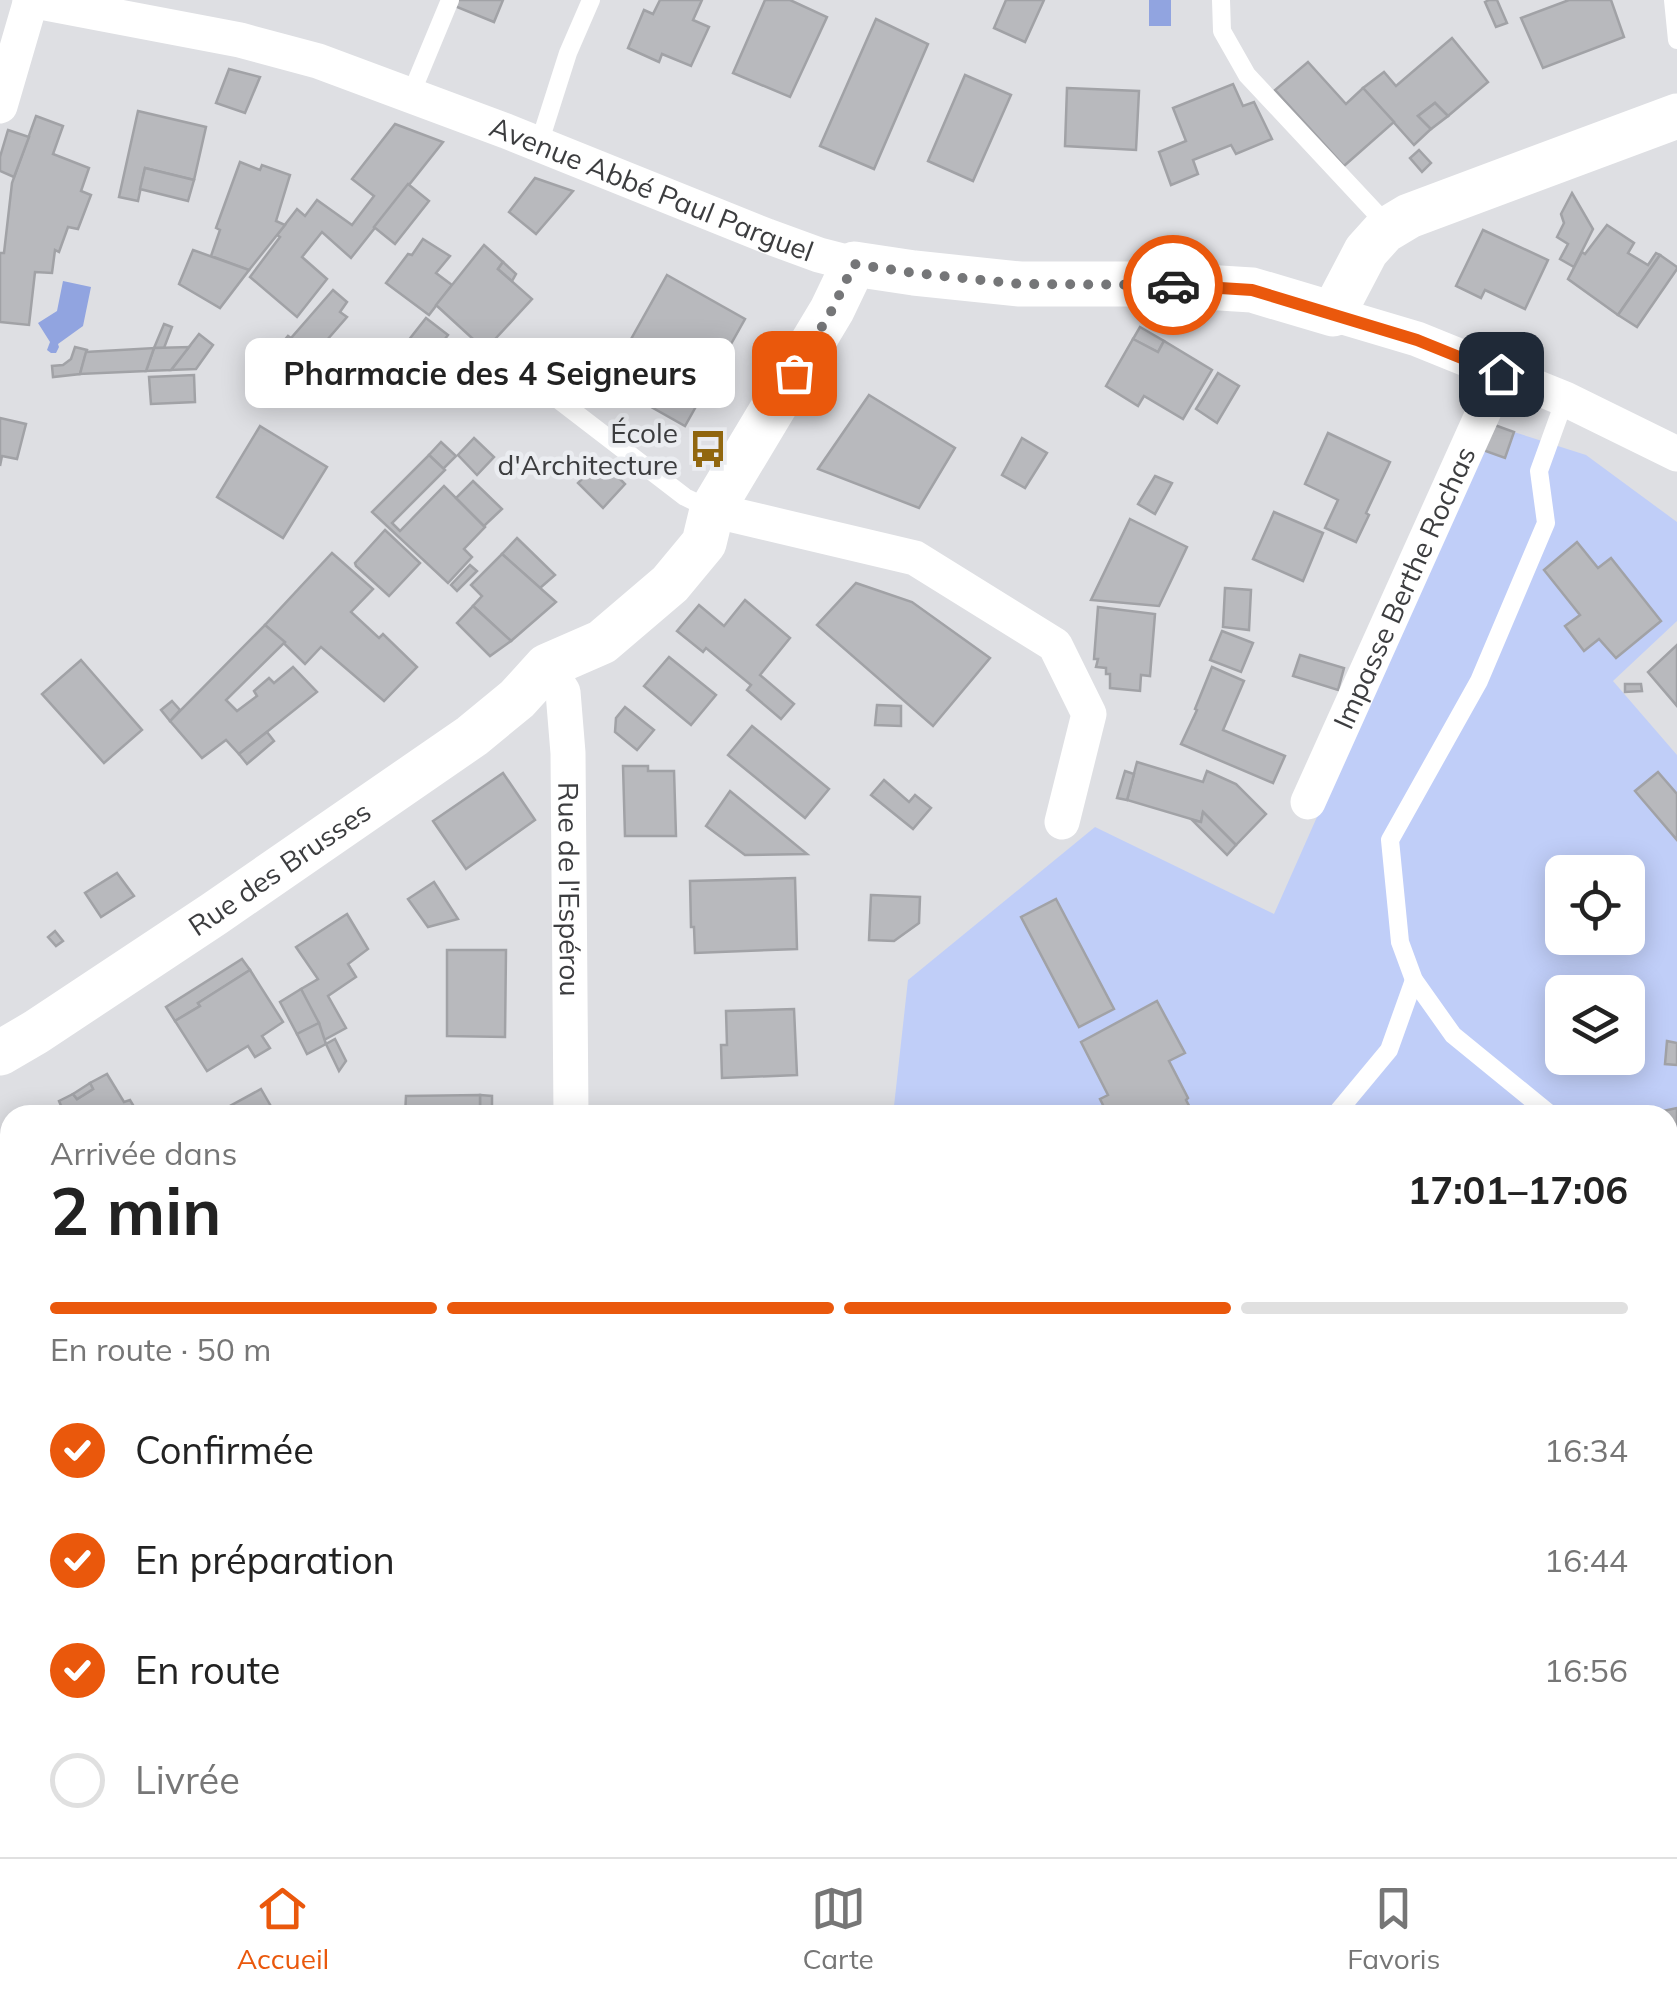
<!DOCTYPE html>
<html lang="fr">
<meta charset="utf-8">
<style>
:root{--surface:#fff;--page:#f2f2f2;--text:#222;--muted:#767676;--line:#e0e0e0;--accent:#ea580c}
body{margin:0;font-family:Mulish,sans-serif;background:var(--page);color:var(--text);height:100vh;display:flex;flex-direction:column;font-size:38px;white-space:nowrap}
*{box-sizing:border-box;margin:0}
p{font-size:32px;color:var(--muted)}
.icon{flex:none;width:55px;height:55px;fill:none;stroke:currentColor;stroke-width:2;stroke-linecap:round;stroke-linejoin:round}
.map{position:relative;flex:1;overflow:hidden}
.panel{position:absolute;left:0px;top:1105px;width:1678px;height:752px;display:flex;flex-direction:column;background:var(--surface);border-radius:30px 30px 0 0;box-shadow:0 5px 25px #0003}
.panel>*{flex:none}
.tools{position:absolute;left:1545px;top:855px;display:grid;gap:20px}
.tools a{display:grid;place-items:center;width:100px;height:100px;border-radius:15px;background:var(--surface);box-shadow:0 5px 25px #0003;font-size:50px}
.pin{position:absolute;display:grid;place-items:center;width:85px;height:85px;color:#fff;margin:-42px;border-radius:20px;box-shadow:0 5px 15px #0006}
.courier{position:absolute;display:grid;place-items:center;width:100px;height:100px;margin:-50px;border:8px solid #ea580c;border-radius:50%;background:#fff;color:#222;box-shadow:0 2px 12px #0007}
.bubble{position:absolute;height:70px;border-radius:15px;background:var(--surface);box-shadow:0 5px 25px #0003;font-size:32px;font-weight:700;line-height:70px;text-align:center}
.headline em{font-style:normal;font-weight:700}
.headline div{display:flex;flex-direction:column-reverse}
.headline{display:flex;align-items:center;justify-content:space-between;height:170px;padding:0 50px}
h1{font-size:65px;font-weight:700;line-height:75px}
.bar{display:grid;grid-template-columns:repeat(4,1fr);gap:15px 10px;align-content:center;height:120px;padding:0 50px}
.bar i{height:12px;border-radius:8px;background:var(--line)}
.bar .selected{background:var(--accent)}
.bar p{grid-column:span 4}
ol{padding:0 50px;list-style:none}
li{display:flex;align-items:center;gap:30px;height:110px}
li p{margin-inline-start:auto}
li .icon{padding:10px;border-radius:50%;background:var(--accent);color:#fff;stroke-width:4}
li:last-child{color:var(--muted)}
li i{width:55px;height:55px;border:5px solid var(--line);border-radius:50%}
.tab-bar{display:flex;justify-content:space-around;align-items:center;height:140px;border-top:2px solid var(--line);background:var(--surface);font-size:28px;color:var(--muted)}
.tab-bar a{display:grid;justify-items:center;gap:5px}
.tab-bar .selected{color:var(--accent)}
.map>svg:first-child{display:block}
</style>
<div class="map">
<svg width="1677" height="1857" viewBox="0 0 1677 1857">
<rect width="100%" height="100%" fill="#dedfe3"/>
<!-- built -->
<path fill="#cfd3de" d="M 567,1848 L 1238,1848 L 1236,1857 L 566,1857 Z"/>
<!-- green -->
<path fill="#c0cef8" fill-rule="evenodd" d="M 1514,432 L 1586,455 L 1677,522 L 1677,621 L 1613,681 L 1677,755 L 1677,1857 L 1236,1857 L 1238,1848 L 1668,1848 L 1668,1115 L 893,1115 L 908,980 L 1095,827 L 1274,914 L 1480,449 L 1504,458 ZM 1562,872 L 1628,872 L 1628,938 L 1562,938 ZM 1562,992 L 1628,992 L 1628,1058 L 1562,1058 Z"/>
<!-- water -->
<g fill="#91a4e0">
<rect x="1149" y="0" width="22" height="26"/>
<path d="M 63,281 L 91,287 L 83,326 L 58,344 L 59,347 L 56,353 L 51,353 L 47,350 L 50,342 L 38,323 L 57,311 Z"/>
</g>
<!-- building -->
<g fill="#b8b9bd" stroke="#a1a2a6" stroke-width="2.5">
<path d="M 455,0 L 503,0 L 494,22 L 452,5 Z"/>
<path d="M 660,0 L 702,0 L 693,20 L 709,27 L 691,66 L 662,54 L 659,62 L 628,48 L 644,10 L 653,14 Z"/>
<path d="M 765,0 L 790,0 L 827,17 L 790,97 L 733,73 Z"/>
<path d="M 1006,0 L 1044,0 L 1025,42 L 994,28 Z"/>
<path d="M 1489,0 L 1497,0 L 1507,23 L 1496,27 L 1485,2 Z"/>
<path d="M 1569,0 L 1611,0 L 1624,37 L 1543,68 L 1521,18 Z"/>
<path d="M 876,19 L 928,44 L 874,169 L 820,146 Z"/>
<path d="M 1452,38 L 1488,82 L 1448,116 L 1435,103 L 1418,116 L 1431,129 L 1414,145 L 1363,88 L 1384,72 L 1396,86 Z"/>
<path d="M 1308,62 L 1346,104 L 1363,88 L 1394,122 L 1344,166 L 1275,90 Z"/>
<path d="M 229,69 L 260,77 L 245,113 L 216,103 Z"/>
<path d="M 965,75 L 1011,95 L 973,181 L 928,161 Z"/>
<path d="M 1233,84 L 1243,106 L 1254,102 L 1272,139 L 1236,154 L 1231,145 L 1193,160 L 1198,174 L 1171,185 L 1159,152 L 1186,141 L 1173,108 Z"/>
<path d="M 1067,88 L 1139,91 L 1136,150 L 1065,146 Z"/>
<path d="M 1435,103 L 1448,116 L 1431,129 L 1418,116 Z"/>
<path d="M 138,111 L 206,127 L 194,180 L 145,168 L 138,201 L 119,197 Z"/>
<path d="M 36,116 L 63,126 L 53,154 L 89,168 L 81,191 L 91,195 L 78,229 L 68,227 L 59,252 L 55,250 L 52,273 L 35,272 L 29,325 L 0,322 L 0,253 L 4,253 L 12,183 Z"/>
<path d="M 395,124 L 443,142 L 351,258 L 322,232 L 302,257 L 327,279 L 297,317 L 250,277 L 280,237 L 277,235 L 297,209 L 305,216 L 317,200 L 352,225 L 374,196 L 352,179 Z"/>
<path d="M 8,130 L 29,137 L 14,177 L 0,171 L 0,157 Z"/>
<path d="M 1419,150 L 1431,163 L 1422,172 L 1410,158 Z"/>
<path d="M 240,162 L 260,170 L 262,165 L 290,175 L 276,221 L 285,225 L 249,270 L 211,256 L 220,230 L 216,228 Z"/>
<path d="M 145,168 L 194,180 L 188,201 L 140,189 Z"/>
<path d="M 535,178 L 573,191 L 536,234 L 509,212 Z"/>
<path d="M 408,184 L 429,201 L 395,244 L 374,227 Z"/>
<path d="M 1572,193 L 1593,229 L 1574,267 L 1560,259 L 1568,244 L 1557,237 L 1564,223 L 1561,214 Z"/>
<path d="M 1607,225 L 1634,243 L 1628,253 L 1648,265 L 1656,253 L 1660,255 L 1618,315 L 1568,279 L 1582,252 L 1585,254 Z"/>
<path d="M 1483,230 L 1548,260 L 1525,309 L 1485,290 L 1481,298 L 1456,286 Z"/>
<path d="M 423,239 L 450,256 L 436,273 L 452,285 L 429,315 L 386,283 L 408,254 L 412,255 Z"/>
<path d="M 484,245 L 503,262 L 498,269 L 532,299 L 485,350 L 436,305 Z"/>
<path d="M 193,250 L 249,270 L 220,308 L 179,284 Z"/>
<path d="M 1660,255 L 1677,267 L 1677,269 L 1637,327 L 1618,315 Z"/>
<path d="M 503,262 L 516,274 L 512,281 L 498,269 Z"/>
<path d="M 667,275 L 745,319 L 685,426 L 607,382 Z"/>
<path d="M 333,290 L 347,302 L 340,312 L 347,317 L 313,356 L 306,351 L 297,362 L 281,363 L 272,355 L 288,336 L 291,338 Z"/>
<path d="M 426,318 L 448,335 L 429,360 L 393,360 Z"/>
<path d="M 164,324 L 172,327 L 164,348 L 154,348 Z"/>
<path d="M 1140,327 L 1164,341 L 1158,352 L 1133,339 Z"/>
<path d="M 199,334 L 213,345 L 196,369 L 171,370 Z"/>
<path d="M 1133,339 L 1158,352 L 1164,341 L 1212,370 L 1183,419 L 1144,396 L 1138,406 L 1106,386 Z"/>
<path d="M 75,347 L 87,350 L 80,374 L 53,377 L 52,366 L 63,365 L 71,359 Z"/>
<path d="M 189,347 L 171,370 L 146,371 L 154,348 Z"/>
<path d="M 154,348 L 146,371 L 80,374 L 86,352 Z"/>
<path d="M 1218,373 L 1239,386 L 1217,423 L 1196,409 Z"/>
<path d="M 194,375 L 195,402 L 151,404 L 149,377 Z"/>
<path d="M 869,395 L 955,448 L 919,508 L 818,469 Z"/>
<path d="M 0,418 L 26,424 L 17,459 L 2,456 L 0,466 Z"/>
<path d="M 1489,423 L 1514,432 L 1505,458 L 1480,449 Z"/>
<path d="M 260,426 L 327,467 L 283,538 L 217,497 Z"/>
<path d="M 1328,433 L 1390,462 L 1366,513 L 1369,515 L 1356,542 L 1325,528 L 1338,500 L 1305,484 Z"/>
<path d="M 474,438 L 494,457 L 477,475 L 458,455 Z"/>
<path d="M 1022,438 L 1047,453 L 1025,488 L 1002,475 Z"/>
<path d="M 441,442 L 456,456 L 443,469 L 429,455 Z"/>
<path d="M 429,455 L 445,470 L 392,523 L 400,531 L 444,486 L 485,527 L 464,549 L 472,557 L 448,583 L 372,512 Z"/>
<path d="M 601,460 L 625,484 L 603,508 L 578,483 Z"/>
<path d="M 1155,476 L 1172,483 L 1155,514 L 1138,504 Z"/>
<path d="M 473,481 L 502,509 L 484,526 L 456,498 Z"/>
<path d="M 1274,512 L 1323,533 L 1303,581 L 1253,559 Z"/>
<path d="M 1130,519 L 1187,547 L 1159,606 L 1091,600 Z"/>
<path d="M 385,530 L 420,563 L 389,596 L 356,566 L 355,563 Z"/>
<path d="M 517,538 L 555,575 L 540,588 L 502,554 Z"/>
<path d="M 1577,542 L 1598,568 L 1611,558 L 1661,621 L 1616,658 L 1599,639 L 1584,651 L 1565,626 L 1580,615 L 1544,570 Z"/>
<path d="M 332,553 L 373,589 L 351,612 L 379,638 L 383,634 L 417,667 L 384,701 L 321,647 L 305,664 L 265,625 Z"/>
<path d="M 502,554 L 556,602 L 511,641 L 473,606 L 482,596 L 471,585 Z"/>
<path d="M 470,565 L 477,571 L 457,591 L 451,585 Z"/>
<path d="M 856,583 L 912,602 L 990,658 L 933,726 L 817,625 Z"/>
<path d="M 1225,588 L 1251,590 L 1249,630 L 1223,627 Z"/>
<path d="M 745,600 L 790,638 L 760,675 L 794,704 L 781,719 L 747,690 L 751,685 L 706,648 L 703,652 L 677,631 L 699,605 L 724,626 Z"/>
<path d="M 473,606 L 511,641 L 490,656 L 457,623 Z"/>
<path d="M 1098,607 L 1155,614 L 1150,676 L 1141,675 L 1140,691 L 1110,688 L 1110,674 L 1106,674 L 1106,668 L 1096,667 L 1098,659 L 1094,659 Z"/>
<path d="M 265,625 L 285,642 L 226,700 L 237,711 L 257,696 L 254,691 L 269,678 L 274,683 L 293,667 L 317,692 L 239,754 L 226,740 L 202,758 L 170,721 Z"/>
<path d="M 1222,631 L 1253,643 L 1241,672 L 1210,660 Z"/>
<path d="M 1677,645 L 1677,706 L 1648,672 Z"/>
<path d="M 1300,655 L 1344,668 L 1338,690 L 1293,676 Z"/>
<path d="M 669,657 L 716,695 L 691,725 L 644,686 Z"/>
<path d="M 81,660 L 142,730 L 104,763 L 42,694 Z"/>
<path d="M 1212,667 L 1244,681 L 1223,730 L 1285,756 L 1273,783 L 1181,744 L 1197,710 L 1195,709 Z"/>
<path d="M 1625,684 L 1641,684 L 1642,691 L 1625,692 Z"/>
<path d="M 172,701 L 180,710 L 170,721 L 161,710 Z"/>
<path d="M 877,705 L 901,706 L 901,726 L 875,725 Z"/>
<path d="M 625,707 L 654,730 L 637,750 L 615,732 L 616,718 Z"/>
<path d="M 752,726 L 829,789 L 805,818 L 728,755 Z"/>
<path d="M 267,732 L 274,741 L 247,764 L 239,754 Z"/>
<path d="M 1137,762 L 1203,782 L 1207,771 L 1236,784 L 1266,814 L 1236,845 L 1203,812 L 1201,822 L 1127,800 Z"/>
<path d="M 623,766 L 648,766 L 648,771 L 674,771 L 676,836 L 625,836 Z"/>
<path d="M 1125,771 L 1134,774 L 1127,800 L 1117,798 Z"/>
<path d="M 1658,772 L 1677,794 L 1677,840 L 1635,791 Z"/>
<path d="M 503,773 L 535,820 L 466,869 L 433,821 Z"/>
<path d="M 884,780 L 909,802 L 915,795 L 931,808 L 913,829 L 871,795 Z"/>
<path d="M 730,791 L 807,854 L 745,855 L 706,826 Z"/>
<path d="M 1203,812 L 1236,845 L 1227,855 L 1192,820 L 1201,822 Z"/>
<path d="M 117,873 L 134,896 L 101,917 L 85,893 Z"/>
<path d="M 795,878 L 797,949 L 695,953 L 694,927 L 691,927 L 690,881 Z"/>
<path d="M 434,882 L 458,919 L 428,927 L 408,899 Z"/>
<path d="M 871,895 L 920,897 L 919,923 L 894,941 L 869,940 Z"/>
<path d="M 1056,899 L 1114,1009 L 1079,1027 L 1021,917 Z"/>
<path d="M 347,914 L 368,949 L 348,964 L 356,977 L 328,996 L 346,1028 L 324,1040 L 301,989 L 318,979 L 296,947 Z"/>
<path d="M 55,931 L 63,941 L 56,946 L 48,937 Z"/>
<path d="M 447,950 L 506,950 L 505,1037 L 447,1036 Z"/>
<path d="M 242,959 L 250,970 L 198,1003 L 200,1006 L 175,1021 L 166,1007 Z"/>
<path d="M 250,970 L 283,1022 L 262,1036 L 270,1048 L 255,1057 L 248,1046 L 207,1071 L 175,1021 L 200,1006 L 198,1003 Z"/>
<path d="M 301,989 L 319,1023 L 297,1034 L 280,1002 Z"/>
<path d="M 1157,1001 L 1185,1053 L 1169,1061 L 1188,1098 L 1186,1100 L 1194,1115 L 1108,1115 L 1100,1099 L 1108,1095 L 1081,1042 Z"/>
<path d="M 794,1009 L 797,1075 L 722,1078 L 721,1045 L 727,1045 L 726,1011 Z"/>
<path d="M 319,1023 L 326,1044 L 307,1054 L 297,1034 Z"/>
<path d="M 335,1039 L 346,1061 L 339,1071 L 326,1044 Z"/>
<path d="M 1667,1041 L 1677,1043 L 1677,1065 L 1665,1064 Z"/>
<path d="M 107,1074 L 124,1102 L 130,1100 L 139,1115 L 65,1115 L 59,1101 L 73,1094 L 77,1099 L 93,1089 L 90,1083 Z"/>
<path d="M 90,1083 L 93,1089 L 77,1099 L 73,1094 Z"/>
<path d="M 261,1089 L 276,1115 L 218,1115 L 217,1113 Z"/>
<path d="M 480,1095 L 492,1096 L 492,1115 L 480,1115 Z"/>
<path d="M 480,1095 L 480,1115 L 405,1115 L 406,1096 Z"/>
<path d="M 1677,1108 L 1677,1448 L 1676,1448 L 1675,1446 L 1668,1448 L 1668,1115 L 1644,1115 Z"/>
<path d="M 0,1246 L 10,1264 L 10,1293 L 0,1299 Z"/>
<path d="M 10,1437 L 10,1552 L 0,1536 L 0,1443 Z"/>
<path d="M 162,1848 L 206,1848 L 212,1857 L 168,1857 Z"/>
<path d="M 567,1848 L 599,1848 L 592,1857 L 566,1856 Z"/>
<path d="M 646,1848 L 1010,1848 L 1003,1857 L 639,1857 Z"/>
<path d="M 1067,1848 L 1101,1848 L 1094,1857 L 1080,1857 Z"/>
</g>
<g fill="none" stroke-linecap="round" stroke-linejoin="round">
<!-- service -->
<g stroke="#fff" stroke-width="18">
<path d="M 1221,0 L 1222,31 L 1247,75 L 1389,227"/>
<path d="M 1673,0 L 1677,40"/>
<path d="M 411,94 L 450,0"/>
<path d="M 539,144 L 568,53 L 591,0"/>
<path d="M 509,362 L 685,497 L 710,509"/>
<path d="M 1335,1115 L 1389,1050 L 1414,980"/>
<path d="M 1551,1115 L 1453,1035 L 1414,980 L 1400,942 L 1390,840 L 1479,681 L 1546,523 L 1539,471 L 1565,399"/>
</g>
<!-- minor -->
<g stroke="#fff" stroke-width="35">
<path id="s1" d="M 30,0 L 240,40 L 318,61 L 506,131 L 767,236 L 819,255 L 854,264"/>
<path d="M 0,106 L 31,0"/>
<path d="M 1333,314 L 1417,339 L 1565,399 L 1677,454"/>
<path d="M 712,510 L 915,558 L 1055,645 L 1089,714 L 1062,822"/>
<path id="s2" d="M 547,666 L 563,692 L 568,753 L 571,1115"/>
<path id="s3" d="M 1308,802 L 1501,373"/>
<path d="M 0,1720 L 10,1714"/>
<path d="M 526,1857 L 527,1848"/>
</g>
<!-- tertiary -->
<path stroke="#fff" stroke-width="45" id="s4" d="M 0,1053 L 36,1032 L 214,914 L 472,736 L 517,699 L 547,666 L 602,642 L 670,584 L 704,543 L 712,510 L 832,310 L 854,264 L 914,273 L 1020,284 L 1156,284 L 1252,290 L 1333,314 L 1366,251 L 1384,231 L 1409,216 L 1677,116"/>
</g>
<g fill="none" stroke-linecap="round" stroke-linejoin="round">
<!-- done -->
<path stroke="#757678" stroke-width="10" stroke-dasharray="0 18" d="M 794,373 L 832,310 L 854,264 L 914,273 L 1020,284 L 1173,285"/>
<!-- route -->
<path stroke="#ea580c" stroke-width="12" d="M 1173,285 L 1252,290 L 1417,340 L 1501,374"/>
</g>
<!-- icons -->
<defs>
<g id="bus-bare" transform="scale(3)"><path d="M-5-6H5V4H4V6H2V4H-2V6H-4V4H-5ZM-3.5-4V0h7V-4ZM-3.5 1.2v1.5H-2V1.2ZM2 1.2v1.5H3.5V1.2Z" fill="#91670f" stroke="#ebedf1" stroke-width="2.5" paint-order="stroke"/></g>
</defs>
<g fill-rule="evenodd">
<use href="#bus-bare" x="708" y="449"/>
</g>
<g text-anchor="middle" stroke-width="9" stroke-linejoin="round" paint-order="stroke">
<!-- street labels -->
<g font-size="28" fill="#3c3d3f" stroke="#ebedf1">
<text dy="10" stroke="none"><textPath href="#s1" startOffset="652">Avenue Abbé Paul Parguel</textPath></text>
<text dy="10" stroke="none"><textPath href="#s3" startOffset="235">Impasse Berthe Rochas</textPath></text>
<text dy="10" stroke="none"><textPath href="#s4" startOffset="335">Rue des Brusses</textPath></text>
<text dy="10" stroke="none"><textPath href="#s2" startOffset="228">Rue de l'Espérou</textPath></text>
</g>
<!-- poi labels -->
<g font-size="28" fill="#3c3d3f" stroke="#ebedf1" text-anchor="end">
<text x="678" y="443">École<tspan x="678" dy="32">d'Architecture</tspan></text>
</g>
</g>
</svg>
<div class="tools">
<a><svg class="icon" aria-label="locate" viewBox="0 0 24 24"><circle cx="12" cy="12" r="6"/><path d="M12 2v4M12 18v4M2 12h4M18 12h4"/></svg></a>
<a><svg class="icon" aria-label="layers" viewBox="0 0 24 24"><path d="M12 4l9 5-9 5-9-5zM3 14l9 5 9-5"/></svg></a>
</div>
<div class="pin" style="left:794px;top:373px;background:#ea580c"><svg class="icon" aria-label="bag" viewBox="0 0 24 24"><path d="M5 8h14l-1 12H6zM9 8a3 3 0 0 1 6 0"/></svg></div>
<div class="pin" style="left:1501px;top:374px;background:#1f2937"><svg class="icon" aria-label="home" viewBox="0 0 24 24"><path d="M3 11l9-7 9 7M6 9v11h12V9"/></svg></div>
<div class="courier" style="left:1173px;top:285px"><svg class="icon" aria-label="car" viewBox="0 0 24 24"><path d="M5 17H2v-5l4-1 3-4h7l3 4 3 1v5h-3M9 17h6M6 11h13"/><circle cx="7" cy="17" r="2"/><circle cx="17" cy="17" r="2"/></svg></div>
<div class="bubble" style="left:245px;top:338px;width:490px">Pharmacie des 4 Seigneurs</div>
<section class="panel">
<div class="headline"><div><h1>2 min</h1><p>Arrivée dans</p></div><em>17:01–17:06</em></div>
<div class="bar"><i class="selected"></i><i class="selected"></i><i class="selected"></i><i></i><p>En route · 50 m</p></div>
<ol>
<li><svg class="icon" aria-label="check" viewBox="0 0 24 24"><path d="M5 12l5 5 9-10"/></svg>Confirmée<p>16:34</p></li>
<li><svg class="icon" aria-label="check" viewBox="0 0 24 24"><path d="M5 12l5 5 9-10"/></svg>En préparation<p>16:44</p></li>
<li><svg class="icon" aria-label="check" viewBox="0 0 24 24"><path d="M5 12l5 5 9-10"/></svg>En route<p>16:56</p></li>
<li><i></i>Livrée</li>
</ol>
</section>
</div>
<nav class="tab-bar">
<a class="selected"><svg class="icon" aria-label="home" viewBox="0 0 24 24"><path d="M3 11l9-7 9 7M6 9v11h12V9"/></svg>Accueil</a>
<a><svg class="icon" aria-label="map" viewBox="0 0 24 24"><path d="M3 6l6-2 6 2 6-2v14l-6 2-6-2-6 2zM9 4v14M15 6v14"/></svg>Carte</a>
<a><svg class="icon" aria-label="saved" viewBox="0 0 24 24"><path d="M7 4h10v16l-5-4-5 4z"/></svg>Favoris</a>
</nav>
